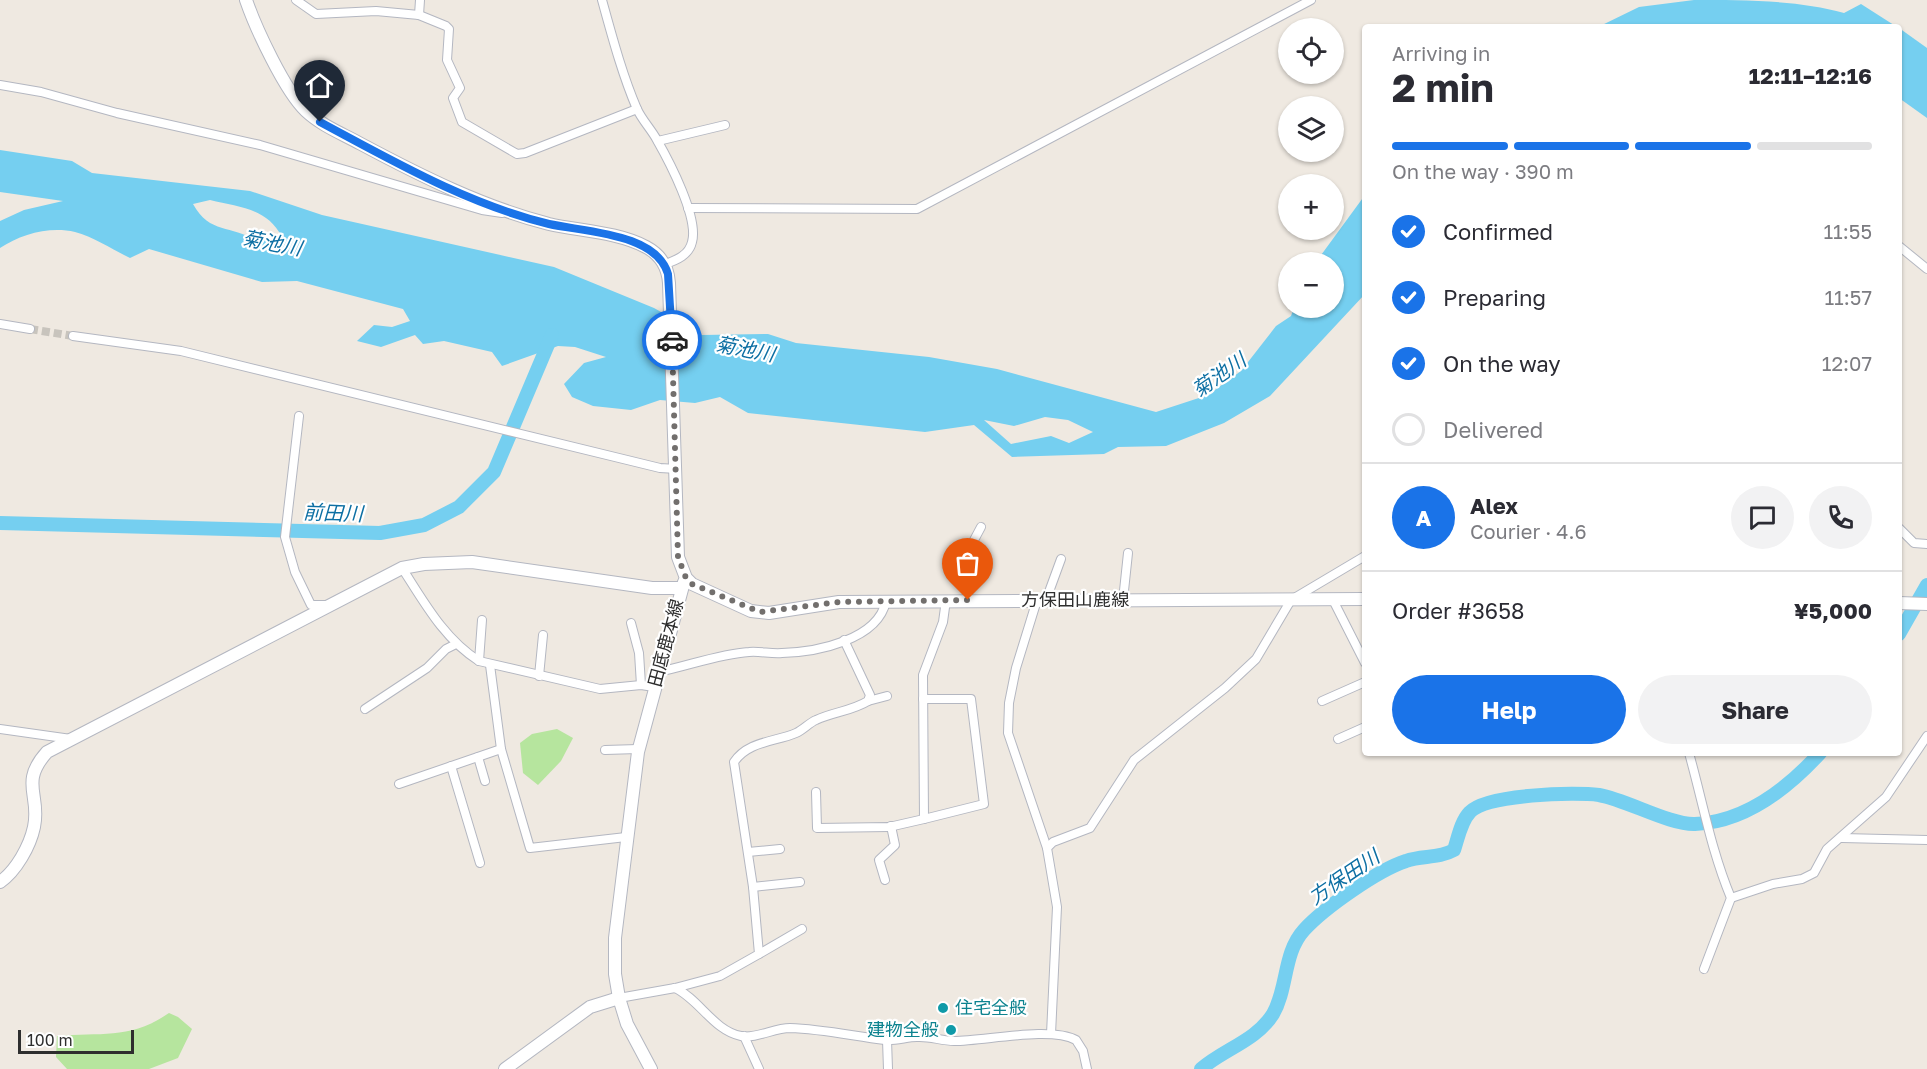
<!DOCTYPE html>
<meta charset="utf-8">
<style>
:root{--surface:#fff;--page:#f2f2f3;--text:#2b2b33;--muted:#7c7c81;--line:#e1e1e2;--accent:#1a73e8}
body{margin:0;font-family:"Golos Text","Noto Sans JP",sans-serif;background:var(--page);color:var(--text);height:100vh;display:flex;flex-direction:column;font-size:22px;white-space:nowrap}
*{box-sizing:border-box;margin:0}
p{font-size:20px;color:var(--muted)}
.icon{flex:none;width:33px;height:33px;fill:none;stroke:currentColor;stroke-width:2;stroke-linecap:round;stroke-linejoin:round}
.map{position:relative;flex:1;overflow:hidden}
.panel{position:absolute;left:1362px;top:24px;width:540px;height:732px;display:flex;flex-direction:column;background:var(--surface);border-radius:6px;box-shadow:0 2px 4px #0004}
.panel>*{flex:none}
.fabs{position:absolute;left:1278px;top:18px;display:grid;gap:12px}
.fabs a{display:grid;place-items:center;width:66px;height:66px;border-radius:50%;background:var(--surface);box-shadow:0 2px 4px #0004;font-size:30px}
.scale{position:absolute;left:18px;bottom:15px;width:116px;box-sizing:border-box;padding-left:6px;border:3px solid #2e2e2e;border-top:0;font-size:16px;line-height:21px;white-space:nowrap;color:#2e2e2e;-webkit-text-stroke:4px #fff;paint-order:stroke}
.pin{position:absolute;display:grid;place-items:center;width:51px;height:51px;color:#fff;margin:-62px -26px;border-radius:50% 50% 50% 0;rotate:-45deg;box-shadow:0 0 6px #0007}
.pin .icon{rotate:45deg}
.courier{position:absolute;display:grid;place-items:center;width:60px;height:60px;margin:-30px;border:4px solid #1a73e8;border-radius:50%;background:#fff;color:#222;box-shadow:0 2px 8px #0007}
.head em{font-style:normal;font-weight:700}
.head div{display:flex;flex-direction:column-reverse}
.head{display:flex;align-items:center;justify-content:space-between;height:102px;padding:0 30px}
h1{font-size:39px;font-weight:700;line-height:45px}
.bar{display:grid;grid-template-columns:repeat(4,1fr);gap:9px 6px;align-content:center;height:72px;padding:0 30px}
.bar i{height:8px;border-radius:4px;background:var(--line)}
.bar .on{background:var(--accent)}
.bar p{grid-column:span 4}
.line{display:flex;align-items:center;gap:15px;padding:0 30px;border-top:2px solid var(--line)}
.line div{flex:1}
.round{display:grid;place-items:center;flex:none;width:63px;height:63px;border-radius:32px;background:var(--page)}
ol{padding:0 30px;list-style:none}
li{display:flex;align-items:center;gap:18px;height:66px}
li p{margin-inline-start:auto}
li .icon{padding:6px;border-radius:50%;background:var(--accent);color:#fff;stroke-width:4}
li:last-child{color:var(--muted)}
li i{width:33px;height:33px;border:3px solid var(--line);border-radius:50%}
.button{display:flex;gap:12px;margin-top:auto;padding:12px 30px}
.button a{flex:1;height:69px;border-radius:36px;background:var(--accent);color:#fff;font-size:24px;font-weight:700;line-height:69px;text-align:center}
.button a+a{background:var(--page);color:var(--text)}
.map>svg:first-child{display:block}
</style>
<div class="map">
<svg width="1927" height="1069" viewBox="0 0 1927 1069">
<rect width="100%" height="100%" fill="#efe9e1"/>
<!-- green -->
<g fill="#b6e59e">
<path d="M 557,729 L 573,738 L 561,761 L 538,785 L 523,773 L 520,743 L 532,734 Z"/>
<path d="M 169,1013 L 178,1017 L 192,1029 L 178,1058 L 149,1069 L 67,1069 L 56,1057 L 57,1036 C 102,1032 130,1040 169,1013 Z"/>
</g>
<!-- water -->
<g fill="#75cff0" fill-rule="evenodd">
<path d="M 1694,0 C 1742,0 1799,0 1844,13 L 1861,4 L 1897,27 L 1598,27 L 1639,7 Z"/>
<path d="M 1899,28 L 1927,48 L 1927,118 L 1899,98 Z"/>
<path d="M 0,150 L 72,161 L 92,173 L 250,191 L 322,215 L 554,267 L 654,308 L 702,335 L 768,334 L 796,343 L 929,357 L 997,369 L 1156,412 L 1208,395 L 1241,371 L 1276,326 L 1291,316 L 1294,308 L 1334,308 L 1334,262 L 1316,262 L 1365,195 L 1365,294 L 1270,396 L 1224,423 L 1166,446 L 1118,447 L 1104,454 L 1012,457 L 974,425 L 925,432 L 748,413 L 720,397 L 695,403 L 660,400 L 631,410 L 593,406 L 572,397 L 564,384 L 584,363 L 606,357 L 575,347 L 558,346 L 502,366 L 492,352 L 444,341 L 423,344 L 415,335 L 381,347 L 357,341 L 374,325 L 392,327 L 410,321 L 403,309 L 297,281 L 262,282 L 149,249 L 130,258 C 113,250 94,237 75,232 C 50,226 21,234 0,248 L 0,221 L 24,210 L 63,201 L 0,192 ZM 210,200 C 239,207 267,208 282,237 L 256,241 C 231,224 210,235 193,204 ZM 1045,417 L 1068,420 L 1093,432 L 1069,443 L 1051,436 L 1011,444 L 984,420 L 1014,426 Z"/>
</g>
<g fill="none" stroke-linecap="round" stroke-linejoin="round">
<!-- river -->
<g stroke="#75cff0" stroke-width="14">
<path d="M 0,523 L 380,533 L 424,525 L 459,507 L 494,472 L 552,335"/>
<path d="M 1899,634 L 1927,585"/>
<path d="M 1201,1069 C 1224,1049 1256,1041 1273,1014 C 1288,988 1283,953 1304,930 C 1324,908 1378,870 1406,861 C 1422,855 1438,859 1454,850 C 1458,838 1461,821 1470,812 C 1487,794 1575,792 1599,795 C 1627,800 1670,825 1695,824 C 1745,822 1788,788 1820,753"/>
</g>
<!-- street-tunnel -->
<path stroke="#c8c4bd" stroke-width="8" stroke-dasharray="8 4" stroke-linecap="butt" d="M 30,329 L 73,336"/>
<!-- street casing -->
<g stroke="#b4b7c1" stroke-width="10">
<g id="street">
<path d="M 296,0 L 316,14 L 376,11 L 419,15 L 446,26 L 449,29 L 447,60 L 460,88 L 453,98 L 462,122 L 517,154 L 525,153 L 637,109"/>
<path d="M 602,0 C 612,36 622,74 637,109 C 642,120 651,129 657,140 C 669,161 699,218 692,242 C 689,255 677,260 665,264"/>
<path d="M 419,15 L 420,0"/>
<path d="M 0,85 L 41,92 L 117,113 L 260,145 L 482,210 L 502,213"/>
<path d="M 658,141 L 725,125"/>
<path d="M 688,208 L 917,209 L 1311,0"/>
<path d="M 1899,246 L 1927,269"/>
<path d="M 0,324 L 30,329"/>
<path d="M 73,336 L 181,351 L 660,468 L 677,469"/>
<path d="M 299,416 L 285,537 L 295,572 L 311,605 L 328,605"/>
<path d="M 1899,528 L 1914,543 L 1927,544"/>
<path d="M 402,568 C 424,602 444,639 479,661 L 600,689 L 641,685 L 654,687"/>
<path d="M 968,600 L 965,557 L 981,527"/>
<path d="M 1037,600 L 1016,668 L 1009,703 L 1008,733 L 1047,848"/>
<path d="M 1046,600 L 1061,559"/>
<path d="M 1123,600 L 1128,553"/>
<path d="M 1333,600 L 1365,663"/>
<path d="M 631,623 L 639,653 L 641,685"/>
<path d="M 479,661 L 482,620"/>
<path d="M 490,665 L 501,749 L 530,848 L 626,837"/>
<path d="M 658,672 C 688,666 719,654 749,652 C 760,651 771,654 782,653 C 817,652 878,640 886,601"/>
<path d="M 539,676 L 543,635"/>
<path d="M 923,699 L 971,699 L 984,804 L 924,819"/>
<path d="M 868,701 L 887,696"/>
<path d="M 1322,701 L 1365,682"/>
<path d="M 365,709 L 427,668 L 446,649 L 456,644"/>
<path d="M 0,729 L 71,739"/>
<path d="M 1338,739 L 1365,727"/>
<path d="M 605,750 L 638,749"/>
<path d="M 1689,753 C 1703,803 1711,850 1731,898 L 1704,969"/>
<path d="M 478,757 L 485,781"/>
<path d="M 451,766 L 480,863"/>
<path d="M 399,784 L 501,749"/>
<path d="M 816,792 L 817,828 L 889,827 L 924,819 L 923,675 L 943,622 L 946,600"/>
<path d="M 1842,838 L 1927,840"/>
<path d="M 748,852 L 780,849"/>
<path d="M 885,880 L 879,860 L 895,845 L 891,826"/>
<path d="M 753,887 L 800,882"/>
<path d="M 1731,898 L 1773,884 L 1802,879 L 1814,873 L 1827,849 L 1886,797 L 1927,736"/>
<path d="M 759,954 L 802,929"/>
<path d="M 675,988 C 699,999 714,1031 741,1036 C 756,1039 774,1028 790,1028 C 822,1029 853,1036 885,1040 C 896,1041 907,1037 917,1037 C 929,1036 942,1041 954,1041 C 985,1041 1050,1026 1076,1040 L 1083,1051 L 1087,1069"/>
<path d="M 619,998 L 675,988 L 720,976 L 759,954 L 753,887 L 734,762 C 748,741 775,742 796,733 C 803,730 809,723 816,720 C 833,712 852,711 868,701 L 870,695 L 844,640"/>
<path d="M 1051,1034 L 1057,907 L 1047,848 L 1053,842 L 1090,828 L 1134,760 L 1225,688 L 1256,659 L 1291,600 L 1365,556"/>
<path d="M 744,1036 L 759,1069"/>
<path d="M 887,1040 L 888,1069"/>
</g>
</g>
<!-- secondary casing -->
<g stroke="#b4b7c1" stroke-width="14">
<g id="secondary">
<path d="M 246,0 C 256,29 285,91 306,111 C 322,126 343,134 361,144 C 421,176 483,207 549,224 C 580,231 618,232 646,247 C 661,255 668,267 669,283 L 678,557 L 686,578 L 692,584 L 751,611 L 769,613 L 839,602 L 1365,599"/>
<path d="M 1899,603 L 1927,604"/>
<path d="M 0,882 C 16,871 30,846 34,827 C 41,795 19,783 47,752 L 402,568 L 424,564 L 472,562 L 652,588 L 681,588"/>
<path d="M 505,1069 L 590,1007 L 619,998"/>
<path d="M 651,1069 L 627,1024 L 619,998 L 615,974 L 615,938 L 638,752 L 684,582"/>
</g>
</g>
<!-- street -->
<use href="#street" stroke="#fff" stroke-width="8"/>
<!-- secondary -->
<use href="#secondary" stroke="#fff" stroke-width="12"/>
</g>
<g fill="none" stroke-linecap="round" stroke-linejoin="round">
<!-- done -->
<path stroke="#726f6d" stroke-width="6" stroke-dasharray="0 10.8" d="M 672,340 L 678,557 L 686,578 L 692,584 L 760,612 L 839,602 L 968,600"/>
<!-- route -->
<path stroke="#1a73e8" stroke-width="8" d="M 320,122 C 393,161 467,204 549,224 C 585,232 656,233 668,274 L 672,340"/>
</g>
<!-- markers -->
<g fill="#0f9aa8" stroke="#fff" stroke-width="2">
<circle cx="943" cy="1008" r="6"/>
<circle cx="951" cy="1030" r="6"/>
</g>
<g text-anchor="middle" stroke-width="4.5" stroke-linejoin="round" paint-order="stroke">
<!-- street labels -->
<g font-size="18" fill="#2e2e2e" stroke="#fff">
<text x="1075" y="606">方保田山鹿線</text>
<text transform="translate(666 643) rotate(-75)" y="6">田底鹿本線</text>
</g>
<!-- culture labels -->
<g font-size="18" fill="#0d838f" stroke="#fff" text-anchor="start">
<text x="955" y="1014">住宅全般</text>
<text x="939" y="1036" text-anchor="end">建物全般</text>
</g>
<!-- water labels -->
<g font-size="20" font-style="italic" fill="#0d6fa3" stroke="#fff">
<text transform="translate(272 243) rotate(11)" y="7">菊池川</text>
<text transform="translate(745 349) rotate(11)" y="7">菊池川</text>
<text transform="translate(1219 375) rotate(-35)" y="7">菊池川</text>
<text transform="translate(333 513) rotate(2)" y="7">前田川</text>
<text transform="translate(1344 877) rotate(-34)" y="7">方保田川</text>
</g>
</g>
</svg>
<div class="fabs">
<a><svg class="icon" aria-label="locate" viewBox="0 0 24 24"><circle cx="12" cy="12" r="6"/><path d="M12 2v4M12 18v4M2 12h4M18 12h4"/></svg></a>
<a><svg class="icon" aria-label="layers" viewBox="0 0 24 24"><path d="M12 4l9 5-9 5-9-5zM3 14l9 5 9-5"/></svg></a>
<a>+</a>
<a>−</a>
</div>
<div class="scale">100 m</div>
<div class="pin" style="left:968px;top:600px;background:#ea580c"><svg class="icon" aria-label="bag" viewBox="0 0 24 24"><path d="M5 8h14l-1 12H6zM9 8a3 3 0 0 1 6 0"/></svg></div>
<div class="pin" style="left:320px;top:122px;background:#1f2937"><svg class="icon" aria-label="home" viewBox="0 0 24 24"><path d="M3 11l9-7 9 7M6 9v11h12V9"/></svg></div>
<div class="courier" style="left:672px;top:340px"><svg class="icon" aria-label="car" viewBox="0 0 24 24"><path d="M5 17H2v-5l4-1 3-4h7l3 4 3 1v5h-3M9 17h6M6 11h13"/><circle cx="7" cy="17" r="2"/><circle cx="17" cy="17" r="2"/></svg></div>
<section class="panel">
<div class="head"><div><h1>2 min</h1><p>Arriving in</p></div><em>12:11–12:16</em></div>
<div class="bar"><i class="on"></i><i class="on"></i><i class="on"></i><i></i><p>On the way · 390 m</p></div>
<ol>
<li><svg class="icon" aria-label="check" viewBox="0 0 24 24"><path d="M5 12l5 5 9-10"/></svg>Confirmed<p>11:55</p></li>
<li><svg class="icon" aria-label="check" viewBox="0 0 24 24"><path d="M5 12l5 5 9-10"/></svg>Preparing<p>11:57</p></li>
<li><svg class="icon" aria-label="check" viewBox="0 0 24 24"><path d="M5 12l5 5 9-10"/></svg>On the way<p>12:07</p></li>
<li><i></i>Delivered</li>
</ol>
<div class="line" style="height:108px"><b class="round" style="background:var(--accent);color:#fff">A</b><div><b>Alex</b><p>Courier · 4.6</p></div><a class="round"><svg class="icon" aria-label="chat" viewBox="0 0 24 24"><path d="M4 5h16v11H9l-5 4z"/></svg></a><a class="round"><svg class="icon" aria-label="phone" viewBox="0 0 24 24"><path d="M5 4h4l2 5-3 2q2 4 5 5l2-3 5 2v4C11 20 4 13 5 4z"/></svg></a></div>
<div class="line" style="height:78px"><div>Order #3658</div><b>¥5,000</b></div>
<div class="button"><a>Help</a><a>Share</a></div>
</section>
</div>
